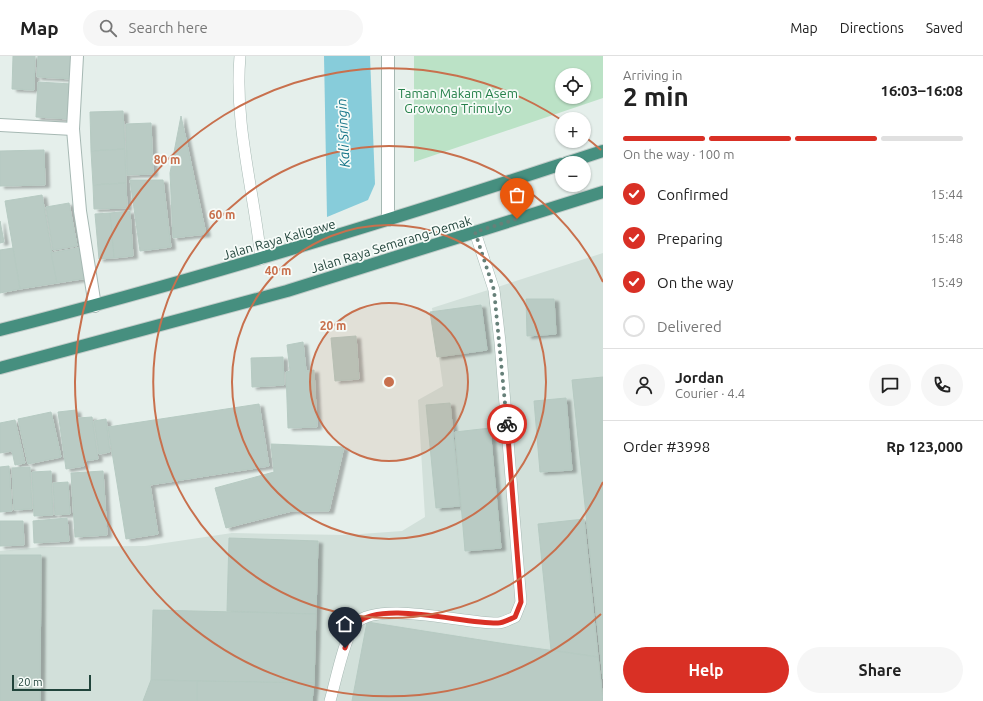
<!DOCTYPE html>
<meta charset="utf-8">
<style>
:root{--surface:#fff;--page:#f6f6f6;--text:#222;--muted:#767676;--line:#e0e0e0;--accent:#d93025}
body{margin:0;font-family:Ubuntu,sans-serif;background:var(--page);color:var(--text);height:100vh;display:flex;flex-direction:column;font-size:15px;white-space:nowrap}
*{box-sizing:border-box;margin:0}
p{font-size:13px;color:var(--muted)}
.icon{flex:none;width:22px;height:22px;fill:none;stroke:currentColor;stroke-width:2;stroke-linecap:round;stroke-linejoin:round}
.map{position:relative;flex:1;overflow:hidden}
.drawer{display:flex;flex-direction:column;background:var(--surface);width:380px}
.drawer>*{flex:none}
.fabs{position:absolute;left:555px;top:12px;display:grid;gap:8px}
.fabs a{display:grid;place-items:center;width:36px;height:36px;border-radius:50%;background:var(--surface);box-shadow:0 1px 3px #0004;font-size:20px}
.scale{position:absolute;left:12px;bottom:10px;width:79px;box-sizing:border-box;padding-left:4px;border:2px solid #21443b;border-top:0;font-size:11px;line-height:14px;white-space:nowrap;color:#21443b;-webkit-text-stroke:3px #f6fbf8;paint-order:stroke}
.pin{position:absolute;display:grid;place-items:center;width:34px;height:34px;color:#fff;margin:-41px -17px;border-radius:50% 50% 50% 0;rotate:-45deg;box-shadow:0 0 4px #0007}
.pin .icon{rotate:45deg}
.courier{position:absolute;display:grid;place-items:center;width:40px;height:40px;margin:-20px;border:3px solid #d93025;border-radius:50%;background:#fff;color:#222;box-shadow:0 1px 5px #0007}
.head em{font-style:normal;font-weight:700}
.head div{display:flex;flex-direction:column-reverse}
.head{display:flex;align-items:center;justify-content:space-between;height:68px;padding:0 20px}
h1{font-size:26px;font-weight:700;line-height:30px}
.bar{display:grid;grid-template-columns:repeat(4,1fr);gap:6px 4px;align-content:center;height:48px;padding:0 20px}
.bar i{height:5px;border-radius:3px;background:var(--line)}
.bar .active{background:var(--accent)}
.bar p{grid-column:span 4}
.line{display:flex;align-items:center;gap:10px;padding:0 20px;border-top:1px solid var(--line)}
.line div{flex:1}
.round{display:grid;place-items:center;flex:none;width:42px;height:42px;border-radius:21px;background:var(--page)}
ol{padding:0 20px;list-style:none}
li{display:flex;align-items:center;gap:12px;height:44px}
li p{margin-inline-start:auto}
li .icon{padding:4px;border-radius:50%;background:var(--accent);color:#fff;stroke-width:4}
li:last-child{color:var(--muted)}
li i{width:22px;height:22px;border:2px solid var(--line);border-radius:50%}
.action{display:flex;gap:8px;margin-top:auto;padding:8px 20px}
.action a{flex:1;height:46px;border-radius:24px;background:var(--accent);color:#fff;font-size:16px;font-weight:700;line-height:46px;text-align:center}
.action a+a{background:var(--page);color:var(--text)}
header{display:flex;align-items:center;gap:24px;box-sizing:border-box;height:56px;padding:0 20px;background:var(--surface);border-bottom:1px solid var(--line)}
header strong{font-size:19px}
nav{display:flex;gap:22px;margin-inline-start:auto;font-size:14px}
.search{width:280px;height:36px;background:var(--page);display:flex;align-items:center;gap:10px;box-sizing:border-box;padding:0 14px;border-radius:22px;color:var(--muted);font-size:15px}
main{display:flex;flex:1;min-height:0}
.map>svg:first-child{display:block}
</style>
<header>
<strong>Map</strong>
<div class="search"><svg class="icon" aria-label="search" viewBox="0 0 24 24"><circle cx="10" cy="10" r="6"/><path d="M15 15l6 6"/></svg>Search here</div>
<nav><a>Map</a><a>Directions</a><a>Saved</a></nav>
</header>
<main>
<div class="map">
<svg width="603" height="645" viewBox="0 0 603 645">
<defs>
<filter id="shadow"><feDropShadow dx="4.5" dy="2.5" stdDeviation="1" flood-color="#0004"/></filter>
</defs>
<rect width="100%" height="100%" fill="#e5efeb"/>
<!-- built -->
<path fill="#d2e0da" d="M 603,197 L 603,645 L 0,645 L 0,495 L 41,491 L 145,490 L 232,477 L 347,479 L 402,475 L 425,461 L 418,344 L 443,330 L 432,252 Z"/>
<!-- green -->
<path fill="#bbe2c6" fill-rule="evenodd" d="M 414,0 L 603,0 L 603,42 L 414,106 ZM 562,19 L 584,19 L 584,41 L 562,41 Z"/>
<!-- water -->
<path fill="#87ccda" d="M 324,0 L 370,0 L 375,128 L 368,144 L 327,161 Z"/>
<!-- building -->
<g fill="#b9cbc4" stroke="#b6cac2" filter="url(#shadow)">
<path d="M 13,0 L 35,0 L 34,34 L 12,33 Z"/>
<path d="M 38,0 L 74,0 L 73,23 L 37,21 Z"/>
<path d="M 38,26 L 72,28 L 70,63 L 36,61 Z"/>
<path d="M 123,55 L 125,93 L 91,95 L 90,56 Z"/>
<path d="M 181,60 L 206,178 L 173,182 L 170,117 Z"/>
<path d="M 151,67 L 153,118 L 127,119 L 126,68 Z"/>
<path d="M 125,93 L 126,127 L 93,129 L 91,95 Z"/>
<path d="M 44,94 L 45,129 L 0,130 L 0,95 Z"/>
<path d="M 130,124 L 163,124 L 171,191 L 140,195 Z"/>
<path d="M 126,127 L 127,152 L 94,153 L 93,129 Z"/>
<path d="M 42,139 L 57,227 L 20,233 L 5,145 Z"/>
<path d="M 69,147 L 77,190 L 53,194 L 46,151 Z"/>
<path d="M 130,155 L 133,200 L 114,202 L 110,157 Z"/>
<path d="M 110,157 L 114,202 L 99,203 L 95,158 Z"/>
<path d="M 0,165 L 4,186 L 0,187 Z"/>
<path d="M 83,191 L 88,222 L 57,227 L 51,197 Z"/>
<path d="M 13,192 L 20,233 L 0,237 L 0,194 Z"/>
<path d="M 526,243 L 554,243 L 556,278 L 527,280 Z"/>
<path d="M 481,249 L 487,294 L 437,301 L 430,256 Z"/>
<path d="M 356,280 L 359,323 L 335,325 L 331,282 Z"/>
<path d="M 303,286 L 306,315 L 314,314 L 317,371 L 288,372 L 286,316 L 290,315 L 287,289 Z"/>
<path d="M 283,301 L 284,329 L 252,331 L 251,302 Z"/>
<path d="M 603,321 L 603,623 L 572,324 Z"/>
<path d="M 566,342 L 572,414 L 540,416 L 534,345 Z"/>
<path d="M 450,347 L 460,450 L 436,452 L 426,349 Z"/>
<path d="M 259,348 L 269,410 L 150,429 L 158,478 L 126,483 L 108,371 Z"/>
<path d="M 76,354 L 84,410 L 66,413 L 58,356 Z"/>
<path d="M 51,356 L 61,401 L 28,408 L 18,363 Z"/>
<path d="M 92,361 L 98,403 L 84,405 L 78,362 Z"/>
<path d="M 106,363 L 110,396 L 99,398 L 94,365 Z"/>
<path d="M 15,364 L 25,407 L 15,409 L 12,395 L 0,397 L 0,367 Z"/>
<path d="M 490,372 L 501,492 L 465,495 L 455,376 Z"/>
<path d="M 271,388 L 344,391 L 329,455 L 292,455 L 226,472 L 215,432 L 274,416 Z"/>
<path d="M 9,410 L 12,455 L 0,456 L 0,411 Z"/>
<path d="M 30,411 L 32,453 L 14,454 L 12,412 Z"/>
<path d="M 51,415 L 53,459 L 34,460 L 32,416 Z"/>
<path d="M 103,415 L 107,479 L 75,481 L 71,417 Z"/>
<path d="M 68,426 L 70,458 L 55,459 L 53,427 Z"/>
<path d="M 67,462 L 69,485 L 34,487 L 33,465 Z"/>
<path d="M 584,463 L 598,601 L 551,594 L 538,468 Z"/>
<path d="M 0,465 L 23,465 L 24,489 L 0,490 Z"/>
<path d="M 229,482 L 318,485 L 316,558 L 227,555 Z"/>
<path d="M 0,499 L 41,499 L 40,645 L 0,645 Z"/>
<path d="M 153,554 L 316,558 L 314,627 L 151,624 Z"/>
<path d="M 367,566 L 506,588 L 598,601 L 603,645 L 352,645 Z"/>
<path d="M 151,624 L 197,625 L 197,645 L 143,645 Z"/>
<path d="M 197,625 L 314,627 L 312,645 L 197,645 Z"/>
</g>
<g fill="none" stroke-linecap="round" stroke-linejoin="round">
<!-- service casing -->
<g stroke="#a6b8b3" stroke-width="12">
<g id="service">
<path d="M 240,0 C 234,68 254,135 261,203"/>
<path d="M 330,645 C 335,628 345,578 356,567 C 380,544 465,568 498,567 C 503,567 510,563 515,561 L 521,546 L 500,286 L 494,234 L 475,176"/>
</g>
</g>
<!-- minor casing -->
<g stroke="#a6b8b3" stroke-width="14">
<g id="minor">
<path d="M 77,0 L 73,73 L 80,155 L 95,250"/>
<path d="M 388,0 L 388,164"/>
<path d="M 0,69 L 73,73"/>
</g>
</g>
<!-- trunk casing -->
<g stroke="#c1cbc8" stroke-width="14">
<g id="trunk">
<path d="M 566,107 L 603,95"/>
<path d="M 0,274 C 189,226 376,169 562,108"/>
<path d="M 0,312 L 287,235 L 603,136"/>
</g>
</g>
<!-- service -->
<use href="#service" stroke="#fff" stroke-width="11"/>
<!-- minor -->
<use href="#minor" stroke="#fff" stroke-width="12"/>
<!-- trunk -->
<use href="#trunk" stroke="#468f7f" stroke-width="12"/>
</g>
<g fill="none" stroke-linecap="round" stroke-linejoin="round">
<!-- done -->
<path stroke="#668079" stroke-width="4" stroke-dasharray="0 7.2" d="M 507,368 L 494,234 L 475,176 L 517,163"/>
<!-- route -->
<path stroke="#d93025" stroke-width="5" d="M 345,592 C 348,583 350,573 357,567 C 382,544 464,568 498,567 C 503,567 510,563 515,561 L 521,546 L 507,368"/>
</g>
<!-- distance rings -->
<circle cx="389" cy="326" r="79" fill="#c8704d" fill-opacity=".12"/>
<g fill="none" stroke="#c8704d" stroke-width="2">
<circle cx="389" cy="326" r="79"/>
<circle cx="389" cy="326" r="157"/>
<path d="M603 426A236 236 0 1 1 603 226"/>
<path d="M601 558A314 314 0 1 1 560 63M584 80A314 314 0 0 1 601 94"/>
</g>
<g text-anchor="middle" stroke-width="3.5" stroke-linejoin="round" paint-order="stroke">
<!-- park labels -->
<g font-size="13" fill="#26804a" stroke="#f6fbf8">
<text x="458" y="42">Taman Makam Asem<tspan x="458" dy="15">Growong Trimulyo</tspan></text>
</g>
<!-- street labels -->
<g font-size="13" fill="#21443b" stroke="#f6fbf8">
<text transform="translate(279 183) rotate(-16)" y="5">Jalan Raya Kaligawe</text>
<text transform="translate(391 188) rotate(-17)" y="5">Jalan Raya Semarang-Demak</text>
</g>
<!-- water labels -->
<g font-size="14" font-style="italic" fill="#137387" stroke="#f6fbf8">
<text transform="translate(343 77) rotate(-93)" y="5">Kali Sringin</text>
</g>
</g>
<circle cx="389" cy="326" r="6" fill="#c8704d" stroke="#f6fbf8" stroke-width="2"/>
<g font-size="12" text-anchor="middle" font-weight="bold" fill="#c8704d" stroke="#f6fbf8" stroke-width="3.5" stroke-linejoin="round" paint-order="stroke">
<text x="167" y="108">80 m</text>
<text x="222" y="163">60 m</text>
<text x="278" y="219">40 m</text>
<text x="333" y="274">20 m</text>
</g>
</svg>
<div class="fabs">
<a><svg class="icon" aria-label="locate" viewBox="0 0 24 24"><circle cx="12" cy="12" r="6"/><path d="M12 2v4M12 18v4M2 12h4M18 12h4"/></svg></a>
<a>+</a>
<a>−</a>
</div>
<div class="scale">20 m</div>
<div class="pin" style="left:517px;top:163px;background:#ea580c"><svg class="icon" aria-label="bag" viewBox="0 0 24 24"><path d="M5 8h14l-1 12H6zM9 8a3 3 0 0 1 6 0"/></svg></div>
<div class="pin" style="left:345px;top:592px;background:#1f2937"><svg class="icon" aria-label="home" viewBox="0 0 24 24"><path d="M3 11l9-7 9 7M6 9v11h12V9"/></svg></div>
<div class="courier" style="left:507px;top:368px"><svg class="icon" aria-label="bike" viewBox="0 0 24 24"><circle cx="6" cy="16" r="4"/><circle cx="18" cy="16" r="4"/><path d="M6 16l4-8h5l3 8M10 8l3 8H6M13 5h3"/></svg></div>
</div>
<section class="drawer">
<div class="head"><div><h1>2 min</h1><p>Arriving in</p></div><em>16:03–16:08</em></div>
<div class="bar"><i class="active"></i><i class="active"></i><i class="active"></i><i></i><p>On the way · 100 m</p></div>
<ol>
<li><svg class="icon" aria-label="check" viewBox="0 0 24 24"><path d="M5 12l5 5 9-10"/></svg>Confirmed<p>15:44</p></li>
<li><svg class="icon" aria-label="check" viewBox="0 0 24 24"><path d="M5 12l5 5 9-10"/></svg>Preparing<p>15:48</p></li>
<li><svg class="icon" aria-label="check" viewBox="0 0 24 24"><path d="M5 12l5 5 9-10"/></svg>On the way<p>15:49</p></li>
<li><i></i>Delivered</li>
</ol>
<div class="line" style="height:72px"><a class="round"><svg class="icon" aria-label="person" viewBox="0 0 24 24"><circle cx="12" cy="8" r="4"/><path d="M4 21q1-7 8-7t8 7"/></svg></a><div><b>Jordan</b><p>Courier · 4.4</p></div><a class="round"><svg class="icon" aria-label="chat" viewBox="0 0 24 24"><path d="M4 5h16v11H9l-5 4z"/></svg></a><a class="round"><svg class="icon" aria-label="phone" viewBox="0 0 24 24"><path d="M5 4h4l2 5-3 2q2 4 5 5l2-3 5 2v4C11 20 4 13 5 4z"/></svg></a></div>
<div class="line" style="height:52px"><div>Order #3998</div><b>Rp 123,000</b></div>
<div class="action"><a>Help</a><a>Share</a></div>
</section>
</main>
